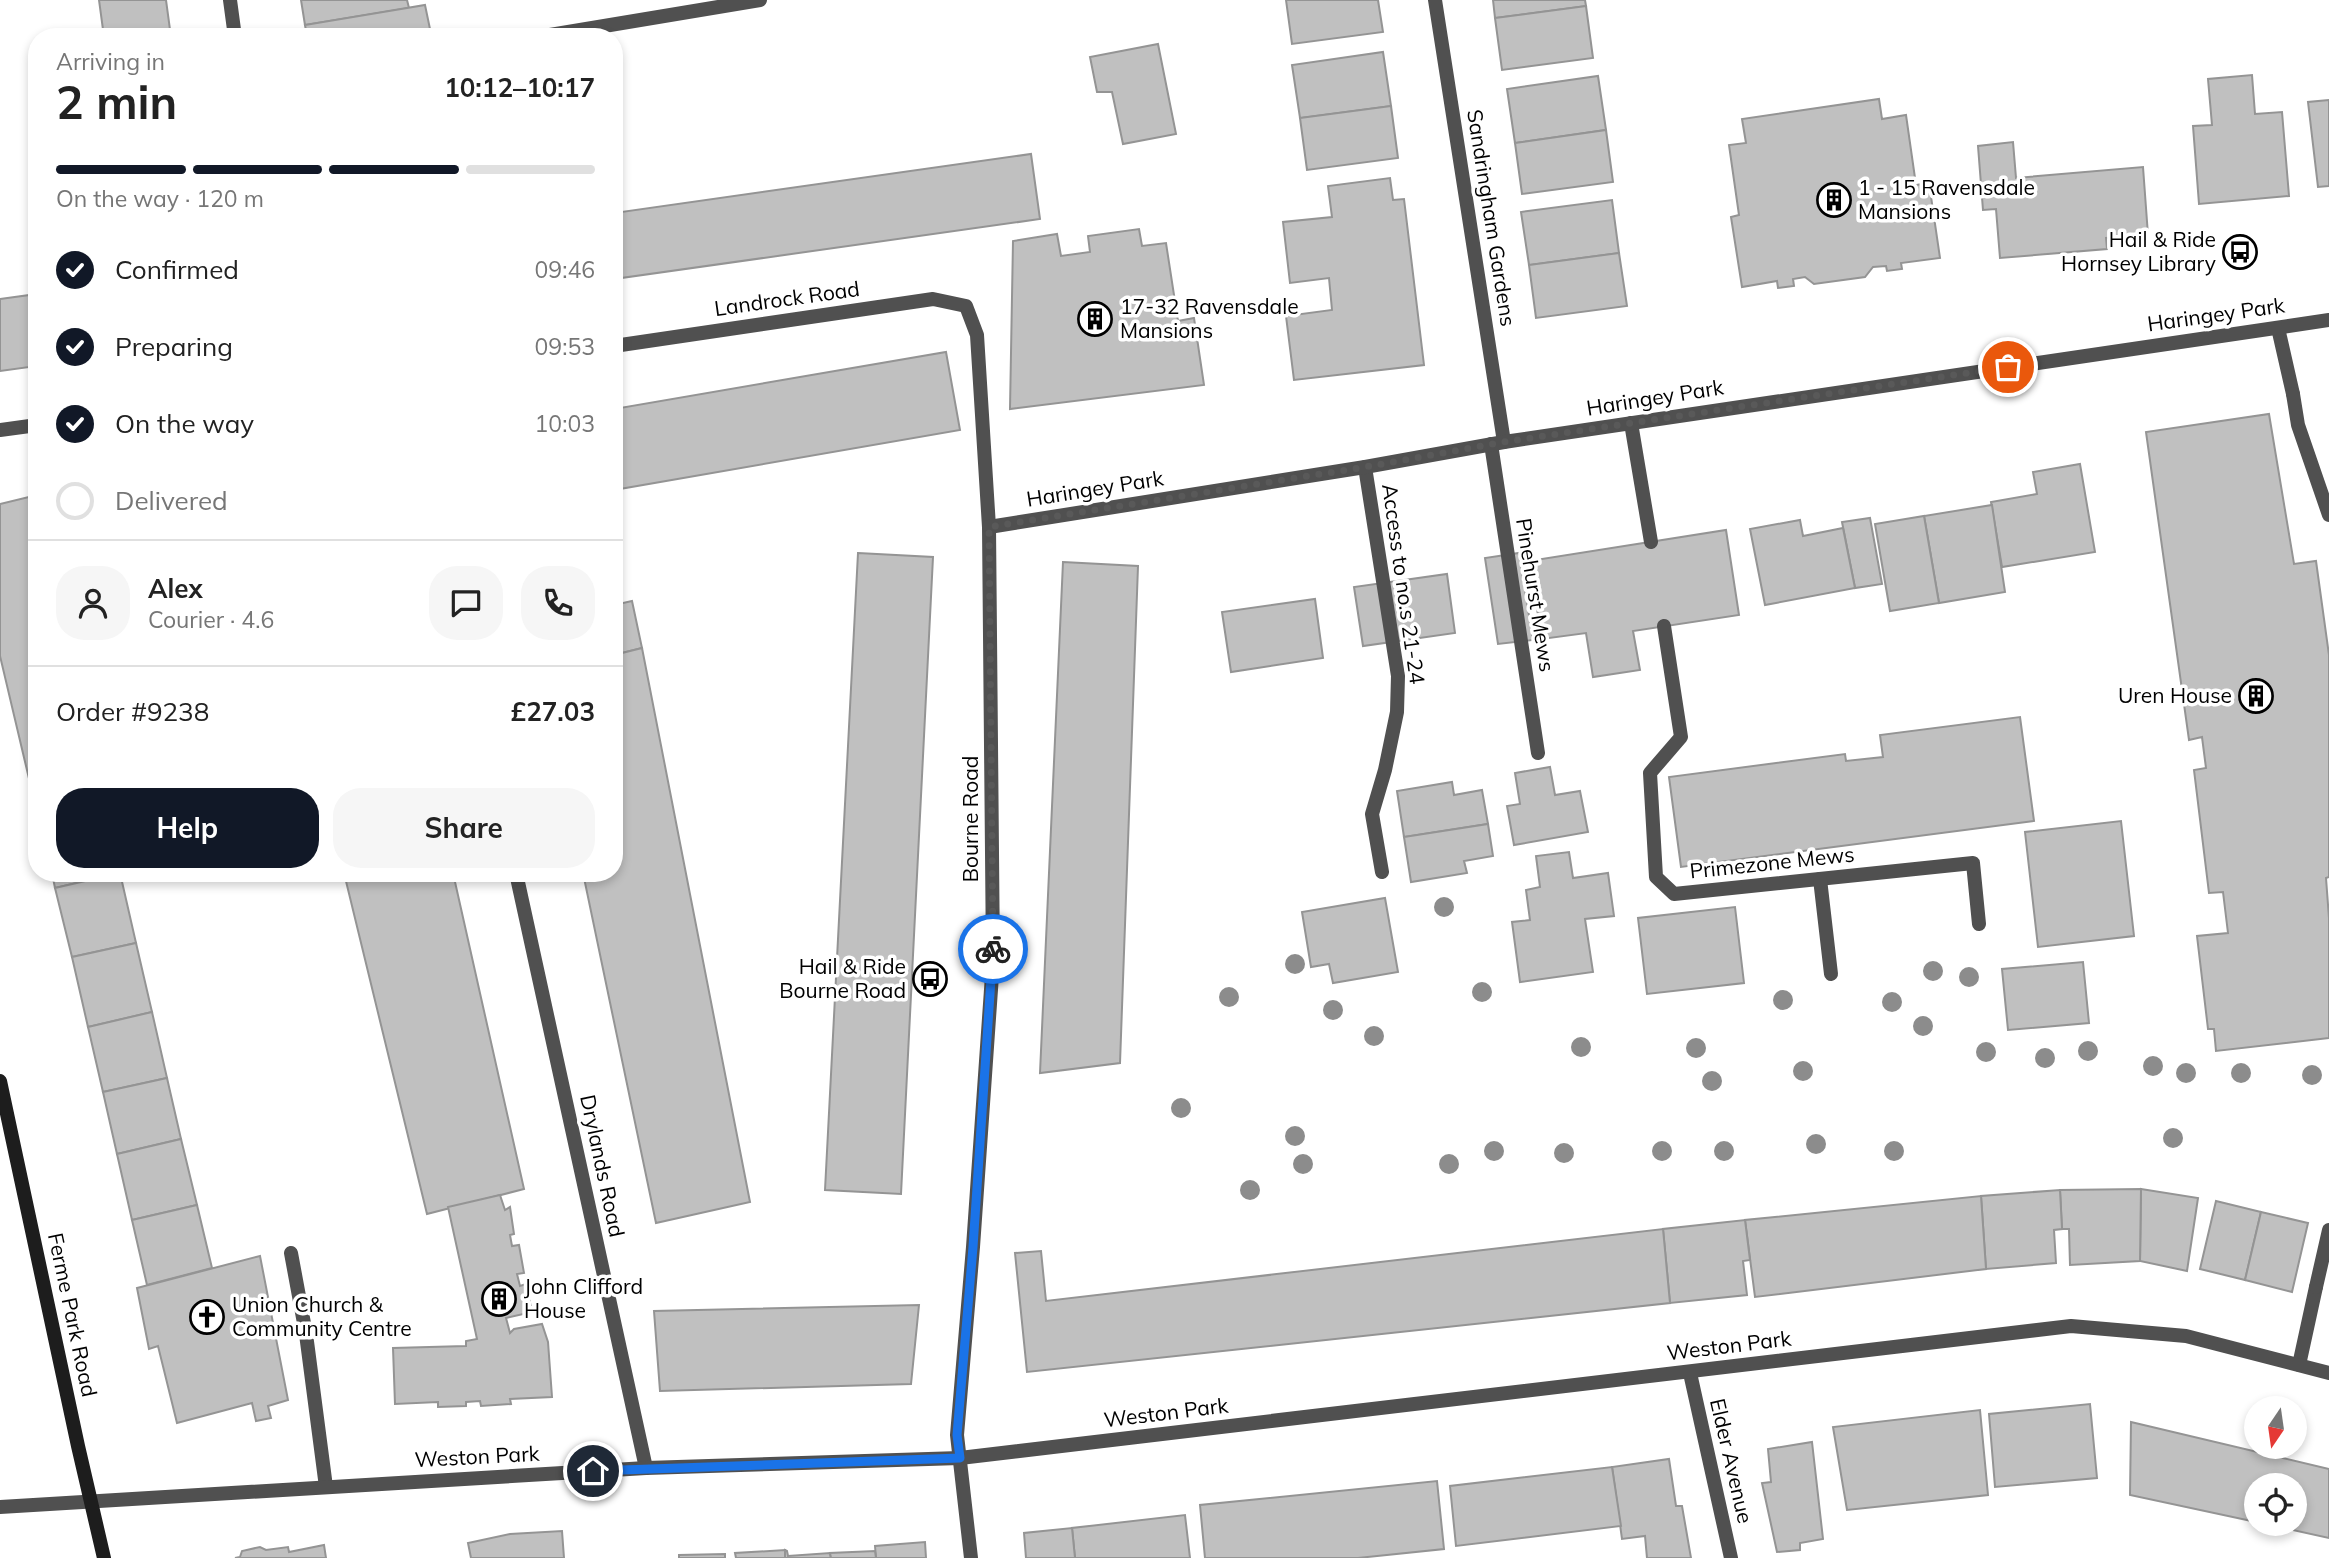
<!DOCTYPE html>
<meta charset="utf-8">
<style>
:root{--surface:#fff;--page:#f6f6f6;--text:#222;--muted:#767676;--line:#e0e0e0;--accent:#111827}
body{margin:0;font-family:Mulish,sans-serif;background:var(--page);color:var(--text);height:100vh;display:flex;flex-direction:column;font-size:26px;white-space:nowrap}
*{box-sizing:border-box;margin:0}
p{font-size:23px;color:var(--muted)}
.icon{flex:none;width:38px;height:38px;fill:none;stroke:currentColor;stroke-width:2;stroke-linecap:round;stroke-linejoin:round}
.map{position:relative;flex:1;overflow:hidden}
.details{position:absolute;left:28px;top:28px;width:595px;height:854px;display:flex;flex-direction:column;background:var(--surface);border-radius:28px;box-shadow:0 4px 10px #0003}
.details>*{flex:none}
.needle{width:46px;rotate:193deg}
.tools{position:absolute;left:2244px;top:1396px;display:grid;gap:14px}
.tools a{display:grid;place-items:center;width:63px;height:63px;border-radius:50%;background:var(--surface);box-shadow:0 4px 10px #0003;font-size:35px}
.pin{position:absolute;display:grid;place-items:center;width:60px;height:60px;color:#fff;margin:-30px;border:4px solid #fff;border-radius:50%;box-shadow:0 2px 7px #0007}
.courier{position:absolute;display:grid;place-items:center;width:70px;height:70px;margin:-35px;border:5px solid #1a73e8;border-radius:50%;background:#fff;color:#222;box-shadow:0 2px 9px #0007}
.summary em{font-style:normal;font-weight:700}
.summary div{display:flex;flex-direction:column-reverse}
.summary{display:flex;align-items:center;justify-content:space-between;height:119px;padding:0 28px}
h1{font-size:46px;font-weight:700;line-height:52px}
.bar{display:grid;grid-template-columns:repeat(4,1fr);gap:10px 7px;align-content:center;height:84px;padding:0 28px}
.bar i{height:9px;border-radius:5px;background:var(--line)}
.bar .active{background:var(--accent)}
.bar p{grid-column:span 4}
.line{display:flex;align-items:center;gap:18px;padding:0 28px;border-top:2px solid var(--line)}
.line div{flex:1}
.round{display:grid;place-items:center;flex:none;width:74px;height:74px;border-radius:28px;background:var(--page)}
ol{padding:0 28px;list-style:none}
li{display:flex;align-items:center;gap:21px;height:77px}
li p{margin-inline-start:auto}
li .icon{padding:7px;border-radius:50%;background:var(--accent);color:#fff;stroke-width:4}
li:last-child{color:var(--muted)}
li i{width:38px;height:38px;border:4px solid var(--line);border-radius:50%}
.button{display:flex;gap:14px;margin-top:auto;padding:14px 28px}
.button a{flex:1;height:80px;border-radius:28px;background:var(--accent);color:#fff;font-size:28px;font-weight:700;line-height:80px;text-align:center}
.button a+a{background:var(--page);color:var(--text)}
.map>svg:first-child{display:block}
</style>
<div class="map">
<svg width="2329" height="1558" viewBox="0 0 2329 1558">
<rect width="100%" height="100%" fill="#fff"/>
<!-- building -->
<g fill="#c0c0c0" stroke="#949494" stroke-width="2">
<path d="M 99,0 L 166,0 L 171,37 L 104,37 Z"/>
<path d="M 301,0 L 407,0 L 409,8 L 305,25 Z"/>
<path d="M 1286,0 L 1378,0 L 1383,32 L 1292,44 Z"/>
<path d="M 1493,0 L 1585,0 L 1586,6 L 1495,18 Z"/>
<path d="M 425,5 L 430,29 L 405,33 L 406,37 L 307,37 L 305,25 Z"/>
<path d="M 1586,6 L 1593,58 L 1502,70 L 1495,18 Z"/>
<path d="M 1158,44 L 1176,134 L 1123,144 L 1112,92 L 1097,92 L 1090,57 Z"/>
<path d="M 1383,52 L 1391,106 L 1300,118 L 1292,65 Z"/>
<path d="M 2252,75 L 2255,114 L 2282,112 L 2289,196 L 2199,204 L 2193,126 L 2212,125 L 2208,79 Z"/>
<path d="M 1598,76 L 1606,130 L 1515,143 L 1507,89 Z"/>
<path d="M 1879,99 L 1882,119 L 1906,115 L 1916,185 L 1929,183 L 1940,258 L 1901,263 L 1902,269 L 1887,271 L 1886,266 L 1873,267 L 1865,277 L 1814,284 L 1805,277 L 1793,279 L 1794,286 L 1778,288 L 1777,281 L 1742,287 L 1731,217 L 1739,215 L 1729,145 L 1746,143 L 1742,119 Z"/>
<path d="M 2329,100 L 2329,186 L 2318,187 L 2308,102 Z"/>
<path d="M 1391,106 L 1398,158 L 1307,170 L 1300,118 Z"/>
<path d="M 1606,130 L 1613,182 L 1522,194 L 1515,143 Z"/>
<path d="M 2013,142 L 2016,178 L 2143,167 L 2148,235 L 2106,238 L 2107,249 L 2000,258 L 1996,209 L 1983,210 L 1978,146 Z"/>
<path d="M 1031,154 L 1040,219 L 614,279 L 614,213 Z"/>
<path d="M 1390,178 L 1393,200 L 1404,199 L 1424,365 L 1294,380 L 1286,316 L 1332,310 L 1329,278 L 1290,283 L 1283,222 L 1332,217 L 1328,186 Z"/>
<path d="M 1612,200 L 1619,253 L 1529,265 L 1521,212 Z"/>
<path d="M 1139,229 L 1142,246 L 1166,243 L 1178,321 L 1194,318 L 1204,385 L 1010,409 L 1013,241 L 1057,234 L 1061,256 L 1090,252 L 1088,236 Z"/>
<path d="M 1619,253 L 1627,306 L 1536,318 L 1529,265 Z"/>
<path d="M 37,294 L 37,366 L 0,371 L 0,299 Z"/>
<path d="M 946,352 L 960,430 L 614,490 L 614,409 Z"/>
<path d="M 2269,414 L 2294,564 L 2316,561 L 2329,655 L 2329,877 L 2326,878 L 2329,918 L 2329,1038 L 2216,1051 L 2214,1029 L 2208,1029 L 2197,936 L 2228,933 L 2223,892 L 2209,893 L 2194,770 L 2206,768 L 2202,737 L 2189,740 L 2146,432 Z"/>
<path d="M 2080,464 L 2095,552 L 2002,567 L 1991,502 L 2037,494 L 2033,472 Z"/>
<path d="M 37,495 L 37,804 L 35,804 L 0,656 L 0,504 Z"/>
<path d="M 1992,505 L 2005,592 L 1939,603 L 1924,516 Z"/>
<path d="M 1924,516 L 1939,603 L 1890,611 L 1875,524 Z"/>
<path d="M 1870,518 L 1882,584 L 1855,588 L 1842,522 Z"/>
<path d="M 1800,520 L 1803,536 L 1843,528 L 1855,588 L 1765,605 L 1750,529 Z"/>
<path d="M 1726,530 L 1739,615 L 1633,631 L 1640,670 L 1593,677 L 1586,633 L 1542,639 L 1529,561 Z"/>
<path d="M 858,553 L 933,557 L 901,1194 L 825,1190 Z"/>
<path d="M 1519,553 L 1533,640 L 1498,644 L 1485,558 Z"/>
<path d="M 1063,562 L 1138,566 L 1120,1063 L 1040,1073 Z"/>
<path d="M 1447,574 L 1455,633 L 1363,646 L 1354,587 Z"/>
<path d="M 1315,599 L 1323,658 L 1231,672 L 1222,612 Z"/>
<path d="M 632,601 L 642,648 L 614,655 L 614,605 Z"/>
<path d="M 642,648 L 750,1202 L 656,1223 L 583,873 L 614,873 L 614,655 Z"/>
<path d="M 2020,717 L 2034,821 L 1681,867 L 1669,777 L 1845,754 L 1846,761 L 1883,757 L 1880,735 Z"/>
<path d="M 1550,767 L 1555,795 L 1580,791 L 1588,832 L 1514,845 L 1507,806 L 1520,804 L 1515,773 Z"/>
<path d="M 1452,782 L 1454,795 L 1482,790 L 1488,824 L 1404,837 L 1397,791 Z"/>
<path d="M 2121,821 L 2134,936 L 2038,947 L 2025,832 Z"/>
<path d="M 1488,824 L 1493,856 L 1464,861 L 1467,873 L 1411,882 L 1404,837 Z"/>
<path d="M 1569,852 L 1573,878 L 1608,873 L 1614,916 L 1585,919 L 1593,972 L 1520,982 L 1512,922 L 1530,920 L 1526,890 L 1540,887 L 1536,856 Z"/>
<path d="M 52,873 L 119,873 L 55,888 Z"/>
<path d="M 120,873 L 136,943 L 72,957 L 55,888 Z"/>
<path d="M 344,873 L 453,873 L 524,1189 L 427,1214 Z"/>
<path d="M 1385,898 L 1398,972 L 1333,983 L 1329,964 L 1311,967 L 1302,912 Z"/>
<path d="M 1735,907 L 1744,983 L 1647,994 L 1638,918 Z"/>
<path d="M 136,943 L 152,1012 L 88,1027 L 72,957 Z"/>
<path d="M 2083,962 L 2089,1023 L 2008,1030 L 2002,969 Z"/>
<path d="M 152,1012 L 167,1078 L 103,1092 L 88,1027 Z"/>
<path d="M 167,1078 L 181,1139 L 117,1154 L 103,1092 Z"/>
<path d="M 181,1139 L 197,1205 L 132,1220 L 117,1154 Z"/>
<path d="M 2141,1189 L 2198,1198 L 2187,1271 L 2140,1261 Z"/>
<path d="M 2141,1189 L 2140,1261 L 2070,1265 L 2069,1229 L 2062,1229 L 2060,1190 Z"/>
<path d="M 2060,1190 L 2062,1229 L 2054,1230 L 2056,1263 L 1986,1269 L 1981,1196 Z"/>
<path d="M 500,1195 L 505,1210 L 510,1207 L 514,1234 L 510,1235 L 512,1246 L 519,1245 L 524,1273 L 517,1274 L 520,1286 L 526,1284 L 532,1312 L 506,1318 L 510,1333 L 514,1329 L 542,1324 L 548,1342 L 552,1397 L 510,1399 L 511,1404 L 481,1406 L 480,1401 L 466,1402 L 466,1406 L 438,1407 L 438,1402 L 395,1404 L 393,1348 L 466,1346 L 466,1341 L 477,1339 L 448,1207 Z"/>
<path d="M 1981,1196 L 1986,1269 L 1755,1297 L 1745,1220 Z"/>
<path d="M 2216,1201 L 2261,1212 L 2245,1280 L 2200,1269 Z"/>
<path d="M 197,1205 L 212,1268 L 147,1285 L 132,1220 Z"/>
<path d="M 2261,1212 L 2308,1223 L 2292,1292 L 2245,1280 Z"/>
<path d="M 1745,1220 L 1750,1260 L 1743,1261 L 1747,1295 L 1670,1303 L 1663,1229 Z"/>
<path d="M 1663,1229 L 1670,1303 L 1027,1372 L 1015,1253 L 1041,1251 L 1046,1301 Z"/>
<path d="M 260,1256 L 288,1400 L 268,1406 L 271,1418 L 256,1421 L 252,1403 L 177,1423 L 158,1346 L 149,1349 L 137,1288 Z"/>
<path d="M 919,1305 L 911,1384 L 660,1391 L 654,1311 Z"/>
<path d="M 2090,1404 L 2097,1478 L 1995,1487 L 1989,1414 Z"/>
<path d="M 1980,1410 L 1988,1495 L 1847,1510 L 1833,1427 Z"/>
<path d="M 2131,1422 L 2329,1469 L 2329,1538 L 2265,1524 L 2294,1524 L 2294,1486 L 2256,1486 L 2256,1522 L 2130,1495 Z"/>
<path d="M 1812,1442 L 1823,1539 L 1800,1543 L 1800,1550 L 1777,1552 L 1762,1483 L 1771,1482 L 1768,1449 Z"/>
<path d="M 1669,1459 L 1676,1506 L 1682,1506 L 1691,1558 L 1647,1558 L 1645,1536 L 1622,1539 L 1612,1467 Z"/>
<path d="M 1612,1467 L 1621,1526 L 1456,1546 L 1450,1486 Z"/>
<path d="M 1437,1481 L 1444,1549 L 1358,1558 L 1205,1558 L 1200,1505 Z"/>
<path d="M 1185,1515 L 1190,1558 L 1075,1558 L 1072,1528 Z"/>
<path d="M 1072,1528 L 1075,1558 L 1026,1558 L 1024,1533 Z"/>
<path d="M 562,1531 L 564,1558 L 471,1558 L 468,1543 L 510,1534 Z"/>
<path d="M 925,1542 L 926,1558 L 876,1558 L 875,1546 Z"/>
<path d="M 324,1545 L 326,1558 L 235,1558 L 240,1557 L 242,1551 L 260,1547 L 266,1550 L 288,1547 L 289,1552 Z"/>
<path d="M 785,1550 L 785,1558 L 736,1558 L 735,1553 Z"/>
<path d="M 785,1550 L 787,1551 L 788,1556 L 830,1553 L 831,1558 L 785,1558 Z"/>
<path d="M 875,1551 L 876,1558 L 831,1558 L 830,1553 Z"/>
<path d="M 725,1554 L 725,1558 L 679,1558 L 679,1555 Z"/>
</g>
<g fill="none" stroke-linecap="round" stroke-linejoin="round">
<!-- lane -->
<g stroke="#505050" stroke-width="14">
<path d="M 538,37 L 760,0"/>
<path d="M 2278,328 L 2293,394"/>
<path d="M 1631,423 L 1651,542"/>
<path d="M 1491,444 L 1538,753"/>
<path d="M 1365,467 L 1398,676 L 1397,712 L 1385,770 L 1372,814 L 1382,872"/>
<path d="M 1664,626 L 1681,737 L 1650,773 L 1656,877 L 1674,894 L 1973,863 L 1979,924"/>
<path d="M 1820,879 L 1831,974"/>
<path d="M 291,1253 L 306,1334 L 326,1487"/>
<path d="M 2299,1365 L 2316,1287"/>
</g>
<!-- street -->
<g stroke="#505050" stroke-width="14">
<path d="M 230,0 L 235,37"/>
<path d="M 1435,0 L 1504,442"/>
<path d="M 614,346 L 933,299 L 966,306 L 977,335 L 989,527 L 993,961 L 973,1247 L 957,1435 L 971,1558"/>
<path d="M 2293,394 L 2298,425 L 2329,515"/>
<path d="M 0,430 L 37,425"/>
<path d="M 989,527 L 1365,467 L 1504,442 L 2329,320"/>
<path d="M 516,873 L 646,1468"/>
<path d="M 2316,1287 L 2329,1230"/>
<path d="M 1690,1373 L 1731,1558"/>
<path d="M 0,1507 L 646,1468 L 960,1458 L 2071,1326 L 2186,1336 L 2329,1373"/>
</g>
<!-- secondary -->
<path stroke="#1d1d1d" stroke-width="14" d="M 0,1081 L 78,1446 L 104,1558"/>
</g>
<!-- trees -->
<g fill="#8c8c8c">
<circle cx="1444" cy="907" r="10"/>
<circle cx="1295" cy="964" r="10"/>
<circle cx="1933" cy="971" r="10"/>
<circle cx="1969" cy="977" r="10"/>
<circle cx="1482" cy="992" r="10"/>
<circle cx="1229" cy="997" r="10"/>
<circle cx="1783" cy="1000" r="10"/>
<circle cx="1892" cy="1002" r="10"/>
<circle cx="1333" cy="1010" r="10"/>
<circle cx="1923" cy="1026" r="10"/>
<circle cx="1374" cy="1036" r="10"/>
<circle cx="1581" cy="1047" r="10"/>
<circle cx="1696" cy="1048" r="10"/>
<circle cx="2088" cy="1051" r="10"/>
<circle cx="1986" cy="1052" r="10"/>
<circle cx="2045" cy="1058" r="10"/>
<circle cx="2153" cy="1066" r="10"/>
<circle cx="1803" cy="1071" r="10"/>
<circle cx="2186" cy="1073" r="10"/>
<circle cx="2241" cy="1073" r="10"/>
<circle cx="2312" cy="1075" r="10"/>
<circle cx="1712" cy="1081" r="10"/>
<circle cx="1181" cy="1108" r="10"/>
<circle cx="1295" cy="1136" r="10"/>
<circle cx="2173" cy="1138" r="10"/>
<circle cx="1816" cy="1144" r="10"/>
<circle cx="1494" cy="1151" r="10"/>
<circle cx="1662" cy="1151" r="10"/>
<circle cx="1724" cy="1151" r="10"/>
<circle cx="1894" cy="1151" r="10"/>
<circle cx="1564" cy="1153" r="10"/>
<circle cx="1303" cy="1164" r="10"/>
<circle cx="1449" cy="1164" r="10"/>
<circle cx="1250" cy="1190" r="10"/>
</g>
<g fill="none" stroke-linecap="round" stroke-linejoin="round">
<!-- done -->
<path stroke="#595959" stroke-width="7" stroke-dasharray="0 12.6" d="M 993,949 L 989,527 L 1365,467 L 1504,442 L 2008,367"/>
<!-- route -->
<path stroke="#1a73e8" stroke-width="9" d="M 593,1471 L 960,1458 L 957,1435 L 973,1247 L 993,949"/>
</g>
<!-- icons -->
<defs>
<g id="building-ring" transform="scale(1.75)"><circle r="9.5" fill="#fff" stroke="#000" stroke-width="1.5"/><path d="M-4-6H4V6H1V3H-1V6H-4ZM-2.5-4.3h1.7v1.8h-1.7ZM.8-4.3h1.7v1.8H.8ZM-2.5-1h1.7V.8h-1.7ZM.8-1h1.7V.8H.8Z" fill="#000"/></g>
<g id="bus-ring" transform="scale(1.75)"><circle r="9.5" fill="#fff" stroke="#000" stroke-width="1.5"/><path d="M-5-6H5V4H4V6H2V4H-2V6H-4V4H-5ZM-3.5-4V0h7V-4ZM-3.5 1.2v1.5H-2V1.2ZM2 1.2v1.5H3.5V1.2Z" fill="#000"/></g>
<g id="church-ring" transform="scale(1.75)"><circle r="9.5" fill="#fff" stroke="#000" stroke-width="1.5"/><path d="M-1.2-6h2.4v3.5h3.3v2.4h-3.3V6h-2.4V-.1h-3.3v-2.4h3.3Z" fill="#000"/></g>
</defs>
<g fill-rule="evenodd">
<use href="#building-ring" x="1834" y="200"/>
<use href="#bus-ring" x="2240" y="252"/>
<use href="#building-ring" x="1095" y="319"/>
<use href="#building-ring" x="2256" y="696"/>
<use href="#bus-ring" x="930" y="979"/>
<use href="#building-ring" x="499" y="1299"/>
<use href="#church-ring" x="207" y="1317"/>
</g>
<g text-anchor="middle" stroke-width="7" stroke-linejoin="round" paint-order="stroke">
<!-- poi labels -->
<g font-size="21" fill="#000" stroke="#fff" text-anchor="start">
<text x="1858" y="195">1 - 15 Ravensdale<tspan x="1858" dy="24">Mansions</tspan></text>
<text x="2216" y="247" text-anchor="end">Hail &amp; Ride<tspan x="2216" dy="24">Hornsey Library</tspan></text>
<text x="1120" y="314">17-32 Ravensdale<tspan x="1120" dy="24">Mansions</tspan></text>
<text x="2232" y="703" text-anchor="end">Uren House</text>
<text x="906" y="974" text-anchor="end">Hail &amp; Ride<tspan x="906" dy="24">Bourne Road</tspan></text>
<text x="524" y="1294">John Clifford<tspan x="524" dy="24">House</tspan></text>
<text x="232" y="1312">Union Church &amp;<tspan x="232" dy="24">Community Centre</tspan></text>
</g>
<!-- street labels -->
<g font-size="21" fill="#000" stroke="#fff">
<text transform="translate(1491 218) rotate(81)" y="7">Sandringham Gardens</text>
<text transform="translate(787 299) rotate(-8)" y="7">Landrock Road</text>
<text transform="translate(2216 315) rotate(-8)" y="7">Haringey Park</text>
<text transform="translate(1655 398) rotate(-9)" y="7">Haringey Park</text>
<text transform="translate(1095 489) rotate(-9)" y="7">Haringey Park</text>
<text transform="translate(1403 584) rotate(82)" y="7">Access to no.s 21-24</text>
<text transform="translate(1535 595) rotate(81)" y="7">Pinehurst Mews</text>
<text transform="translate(971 819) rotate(-90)" y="7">Bourne Road</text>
<text transform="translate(1772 863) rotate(-6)" y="7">Primezone Mews</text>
<text transform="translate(602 1166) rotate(78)" y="7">Drylands Road</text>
<text transform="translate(72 1315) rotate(78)" y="7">Ferme Park Road</text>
<text transform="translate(1729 1346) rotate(-7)" y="7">Weston Park</text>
<text transform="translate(1166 1413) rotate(-7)" y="7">Weston Park</text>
<text transform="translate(477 1457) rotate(-3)" y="7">Weston Park</text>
<text transform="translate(1731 1461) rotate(77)" y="7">Elder Avenue</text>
</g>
</g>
</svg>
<div class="tools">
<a><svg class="needle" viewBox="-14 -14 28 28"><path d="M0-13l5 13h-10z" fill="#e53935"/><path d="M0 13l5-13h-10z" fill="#767676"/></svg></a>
<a><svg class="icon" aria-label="locate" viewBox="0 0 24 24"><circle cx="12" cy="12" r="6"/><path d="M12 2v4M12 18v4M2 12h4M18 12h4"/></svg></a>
</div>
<div class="pin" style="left:2008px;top:367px;background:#ea580c"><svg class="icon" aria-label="bag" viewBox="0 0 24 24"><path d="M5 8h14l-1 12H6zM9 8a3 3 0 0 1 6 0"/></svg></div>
<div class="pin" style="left:593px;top:1471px;background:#1f2937"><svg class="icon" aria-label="home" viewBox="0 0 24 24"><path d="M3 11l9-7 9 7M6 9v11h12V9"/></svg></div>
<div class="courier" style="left:993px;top:949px"><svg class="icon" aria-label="bike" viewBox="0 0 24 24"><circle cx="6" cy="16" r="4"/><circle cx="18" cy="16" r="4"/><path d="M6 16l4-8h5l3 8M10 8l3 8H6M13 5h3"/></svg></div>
<section class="details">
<div class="summary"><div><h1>2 min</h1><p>Arriving in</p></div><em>10:12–10:17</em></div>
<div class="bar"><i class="active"></i><i class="active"></i><i class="active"></i><i></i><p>On the way · 120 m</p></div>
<ol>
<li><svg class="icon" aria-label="check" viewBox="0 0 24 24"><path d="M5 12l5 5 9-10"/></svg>Confirmed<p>09:46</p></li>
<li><svg class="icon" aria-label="check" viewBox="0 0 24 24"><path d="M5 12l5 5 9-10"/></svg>Preparing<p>09:53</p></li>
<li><svg class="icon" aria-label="check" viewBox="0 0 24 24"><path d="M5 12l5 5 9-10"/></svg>On the way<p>10:03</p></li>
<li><i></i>Delivered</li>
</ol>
<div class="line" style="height:126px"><a class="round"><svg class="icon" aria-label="person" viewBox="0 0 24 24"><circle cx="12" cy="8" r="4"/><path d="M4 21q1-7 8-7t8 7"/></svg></a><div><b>Alex</b><p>Courier · 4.6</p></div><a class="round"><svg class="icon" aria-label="chat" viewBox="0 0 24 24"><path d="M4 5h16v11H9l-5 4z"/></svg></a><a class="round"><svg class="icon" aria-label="phone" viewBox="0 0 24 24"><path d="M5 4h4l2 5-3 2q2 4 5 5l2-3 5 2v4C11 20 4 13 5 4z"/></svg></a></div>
<div class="line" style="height:91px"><div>Order #9238</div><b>£27.03</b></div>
<div class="button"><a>Help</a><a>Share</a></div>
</section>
</div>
